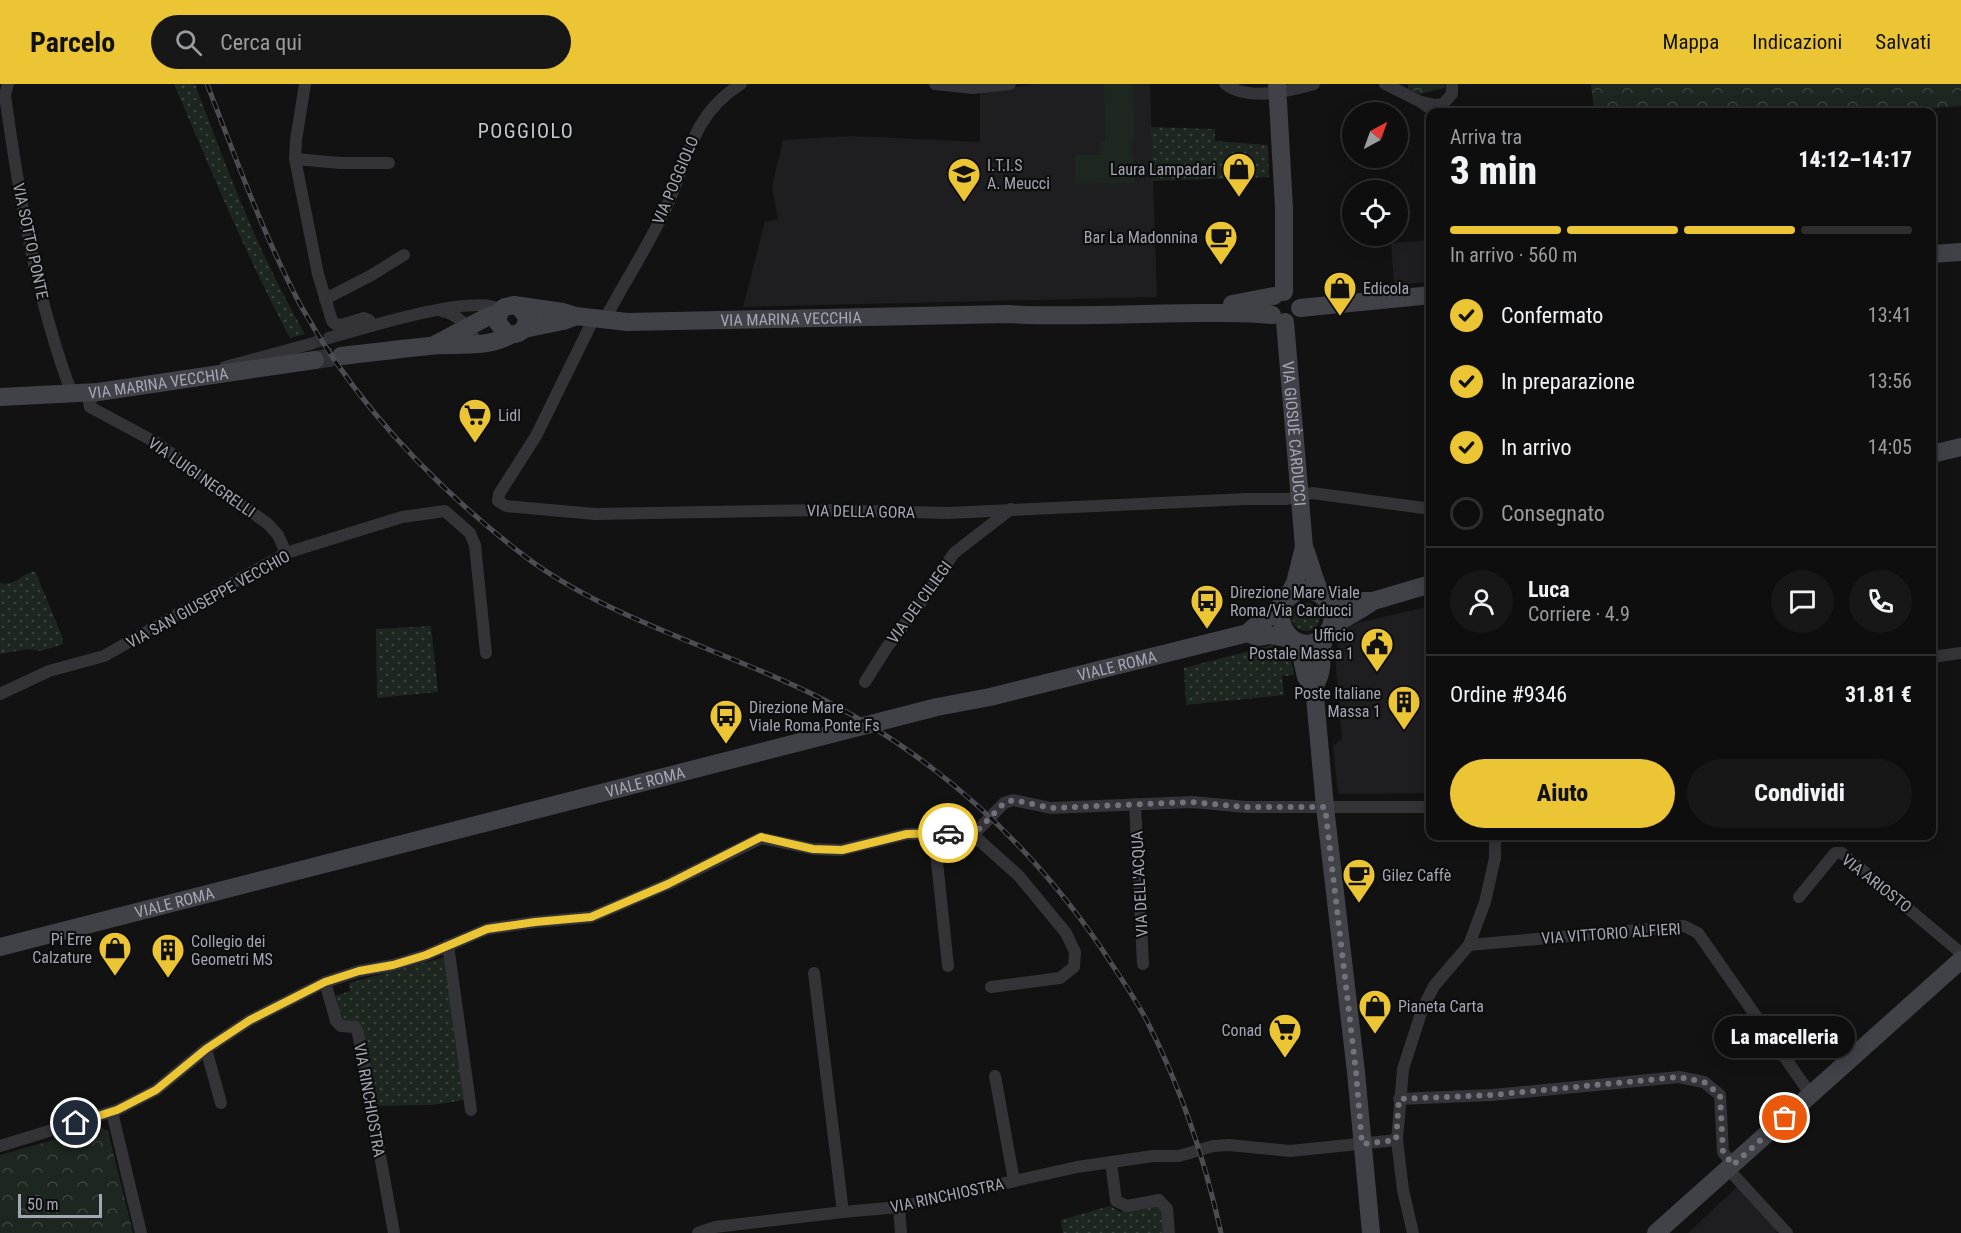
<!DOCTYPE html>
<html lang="it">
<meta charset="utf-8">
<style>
:root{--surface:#0e0e0e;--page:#171717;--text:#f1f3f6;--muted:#9b9c9e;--line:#2e2e2e;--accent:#ebc533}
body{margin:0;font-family:"Roboto Condensed",sans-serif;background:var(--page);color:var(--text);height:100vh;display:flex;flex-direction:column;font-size:22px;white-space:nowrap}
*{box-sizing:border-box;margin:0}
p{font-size:20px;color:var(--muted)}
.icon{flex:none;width:33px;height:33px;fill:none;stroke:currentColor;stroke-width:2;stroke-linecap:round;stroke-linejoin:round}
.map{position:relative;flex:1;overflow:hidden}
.panel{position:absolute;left:1426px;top:24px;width:510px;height:732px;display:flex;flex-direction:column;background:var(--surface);border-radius:12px;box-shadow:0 3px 15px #0003,0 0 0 2px var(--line)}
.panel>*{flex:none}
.needle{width:39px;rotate:41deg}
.buttons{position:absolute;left:1342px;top:18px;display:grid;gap:12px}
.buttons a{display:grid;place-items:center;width:66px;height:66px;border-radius:50%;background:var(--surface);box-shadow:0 3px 15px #0003,0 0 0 2px var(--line);font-size:30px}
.scale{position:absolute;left:18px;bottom:15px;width:84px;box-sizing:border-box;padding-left:6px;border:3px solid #a4a6b3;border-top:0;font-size:16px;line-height:21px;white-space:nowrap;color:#a4a6b3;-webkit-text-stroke:4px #0d0d0e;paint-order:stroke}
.pin{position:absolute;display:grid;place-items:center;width:51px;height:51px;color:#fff;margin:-26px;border:3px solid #fff;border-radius:50%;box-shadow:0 2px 6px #0007}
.courier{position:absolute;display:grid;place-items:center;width:60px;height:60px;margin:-30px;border:4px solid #ebc533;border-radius:50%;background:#fff;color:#222;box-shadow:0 2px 8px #0007}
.bubble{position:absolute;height:42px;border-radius:21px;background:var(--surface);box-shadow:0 3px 15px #0003,0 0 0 2px var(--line);font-size:20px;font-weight:800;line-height:42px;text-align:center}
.overview em{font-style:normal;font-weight:800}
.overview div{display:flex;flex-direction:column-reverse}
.overview{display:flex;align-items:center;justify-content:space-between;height:102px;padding:0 24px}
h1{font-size:39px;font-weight:800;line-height:45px}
.bar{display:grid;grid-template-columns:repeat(4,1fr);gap:9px 6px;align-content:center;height:72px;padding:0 24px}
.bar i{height:8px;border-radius:4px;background:var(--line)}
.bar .selected{background:var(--accent)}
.bar p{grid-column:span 4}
.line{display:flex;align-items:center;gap:15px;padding:0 24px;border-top:2px solid var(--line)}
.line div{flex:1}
.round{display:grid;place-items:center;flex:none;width:63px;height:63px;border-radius:32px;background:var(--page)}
ol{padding:0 24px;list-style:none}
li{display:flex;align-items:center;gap:18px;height:66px}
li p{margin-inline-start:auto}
li .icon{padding:6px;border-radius:50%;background:var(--accent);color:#111;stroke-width:4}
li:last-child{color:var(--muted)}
li i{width:33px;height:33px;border:3px solid var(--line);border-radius:50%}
.button{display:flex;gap:12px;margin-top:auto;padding:12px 24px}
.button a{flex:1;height:69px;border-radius:36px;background:var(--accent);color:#111;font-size:24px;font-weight:800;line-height:69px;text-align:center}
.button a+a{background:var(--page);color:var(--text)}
header{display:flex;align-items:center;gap:36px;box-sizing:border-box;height:84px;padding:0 30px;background:var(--accent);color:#111}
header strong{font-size:28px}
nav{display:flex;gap:33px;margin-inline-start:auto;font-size:21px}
.search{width:420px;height:54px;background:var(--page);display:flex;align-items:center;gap:15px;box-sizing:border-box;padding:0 21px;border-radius:33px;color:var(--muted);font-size:22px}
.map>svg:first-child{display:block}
</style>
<header>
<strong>Parcelo</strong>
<div class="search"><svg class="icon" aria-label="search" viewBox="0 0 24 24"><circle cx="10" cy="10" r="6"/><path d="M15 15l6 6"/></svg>Cerca qui</div>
<nav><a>Mappa</a><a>Indicazioni</a><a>Salvati</a></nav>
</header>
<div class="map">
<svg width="1961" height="1149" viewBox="0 0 1961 1149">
<defs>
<pattern id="grass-dots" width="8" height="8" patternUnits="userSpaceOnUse" patternTransform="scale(1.5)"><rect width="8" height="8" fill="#1e2620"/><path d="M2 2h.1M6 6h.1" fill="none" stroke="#3c423e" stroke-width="1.8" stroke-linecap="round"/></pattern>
<pattern id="forest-crowns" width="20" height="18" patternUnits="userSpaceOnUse" patternTransform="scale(1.5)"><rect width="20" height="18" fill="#1e2620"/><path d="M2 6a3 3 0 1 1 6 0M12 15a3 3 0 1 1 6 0" fill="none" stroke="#3c423e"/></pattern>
</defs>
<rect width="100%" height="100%" fill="#121213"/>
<!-- built -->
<g fill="#1e1e20">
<path d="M 1037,0 L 1150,0 L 1157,213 L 743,223 L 765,137 L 778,136 L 772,102 L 783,56 L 850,52 L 980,58 L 980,8 Z"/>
<path d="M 1431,156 L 1431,198 L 1394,201 L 1391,159 Z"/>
<path d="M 1431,522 L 1431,709 L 1338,710 L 1333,662 L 1342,655 L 1335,572 L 1339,556 L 1349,544 L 1357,539 Z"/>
<path d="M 1737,1103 L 1779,1146 L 1776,1149 L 1688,1149 Z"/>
</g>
<!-- grass -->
<g fill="url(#grass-dots)">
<path d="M 174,0 L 195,0 C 228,87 258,169 305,250 L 290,254 C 246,172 211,86 174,0 Z"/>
<path d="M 1151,43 L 1215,45 L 1215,57 L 1268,61 L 1269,93 L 1152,97 Z"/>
<path d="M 35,487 L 62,552 L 63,560 L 41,567 L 28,565 L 0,570 L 0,499 C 16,503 21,489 35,487 Z"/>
<circle cx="1306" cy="533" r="14"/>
<path d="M 431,542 L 438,608 L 377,614 L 376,545 Z"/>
<path d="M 1272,561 L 1291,577 L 1294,591 L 1282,592 L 1284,611 L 1186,621 L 1184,584 Z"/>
<path d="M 445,873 L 464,1016 L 432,1021 L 373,1022 L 357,938 L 341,939 L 332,913 L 350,907 L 349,899 Z"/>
<path d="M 1155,1120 L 1161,1123 L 1164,1149 L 1063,1149 L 1061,1136 L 1110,1122 L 1120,1128 Z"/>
</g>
<!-- forest -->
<g fill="url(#forest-crowns)">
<path d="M 1408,0 L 1445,0 L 1445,4 L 1420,10 L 1408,5 Z"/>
<path d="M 1591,0 L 1961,0 L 1961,22 L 1888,28 L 1594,28 Z"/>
<path d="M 100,1043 L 108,1047 L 133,1149 L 0,1149 L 0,1071 Z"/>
</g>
<!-- pitch -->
<path fill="#1e2620" d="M 1104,0 L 1133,0 L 1134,57 L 1131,58 L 1132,70 L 1134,70 L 1135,99 L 1075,100 L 1075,71 L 1100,71 L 1100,58 L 1105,57 Z"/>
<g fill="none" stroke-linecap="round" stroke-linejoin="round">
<!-- minor-tunnel -->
<path stroke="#2f3033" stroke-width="12" stroke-dasharray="12 6" stroke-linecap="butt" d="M 310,260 L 329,254"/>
<!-- secondary-tunnel -->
<path stroke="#2f3033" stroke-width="18" stroke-dasharray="18 9" stroke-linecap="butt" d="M 315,276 L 341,272"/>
<!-- minor -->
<g stroke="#333338" stroke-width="12">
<path d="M 8,0 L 5,11 C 19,112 36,214 72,310"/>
<path d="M 305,0 L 296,56 L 295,75 L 318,190 L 332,237 L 335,240 L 341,241 L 364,234 L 369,236 L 372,242"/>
<path d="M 935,0 L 973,4 L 1010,0"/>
<path d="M 1225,0 C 1249,18 1288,7 1314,0"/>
<path d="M 1385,0 L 1421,18 L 1435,28"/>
<path d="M 1422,18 L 1435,21 L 1443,20 L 1452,10 L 1452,0"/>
<path d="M 295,75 L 340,79 L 389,79"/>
<path d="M 325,215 L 370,192 L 404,171"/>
<path d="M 442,227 C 459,230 469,244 477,259"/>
<path d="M 594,234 L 536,352 L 499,410 L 498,417 L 506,422 L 595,430 L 823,426 L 948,429 L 1246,415 L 1287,415 L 1312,409 L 1431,425"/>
<path d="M 605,235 C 624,199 647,164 665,126 C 688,77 691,31 741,0"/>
<path d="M 329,254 C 361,245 476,208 501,226"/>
<path d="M 225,283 L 310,260"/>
<path d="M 98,308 L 89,318 L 90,323 L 157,359 L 268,440 L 278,451 L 286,469"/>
<path d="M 1932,573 L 1961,569"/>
<path d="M 865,598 L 887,563 L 920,520 L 954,469 L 1011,425"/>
<path d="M 0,610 L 49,587 L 104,572 L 286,469 L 402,433 L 445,427 L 470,449 L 475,461 L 486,569"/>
<path d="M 1135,720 L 1143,880"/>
<path d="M 934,749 L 948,882"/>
<path d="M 971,749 L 1019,792 L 1066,849 L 1075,868 L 1074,883 L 1060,894 L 991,903"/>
<path d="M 1799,813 L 1835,769 L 1842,769 L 1961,869"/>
<path d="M 448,861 L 471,1026"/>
<path d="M 1469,861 L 1684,842 L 1698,849 L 1811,1011"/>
<path d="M 814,889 L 843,1128"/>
<path d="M 325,898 L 336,937 L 341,942 L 355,943 L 358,949 L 394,1149"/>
<path d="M 206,965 L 221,1019"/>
<path d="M 995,992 L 1014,1097"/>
<path d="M 1399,1015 L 1492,1011 L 1679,993 L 1704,998 L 1720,1011 L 1723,1068 L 1733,1081"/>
<path d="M 112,1028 L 141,1149"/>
<path d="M 0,1062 L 117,1026 L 156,1006 L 206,965 L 250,936 L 325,898 L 359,887 L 393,881 L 426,871 L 487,845 L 535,838 L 591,833 L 668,800 L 761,754 L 813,765 L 841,766 L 907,750 L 971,749 L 978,746 L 1004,719 L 1013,716 L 1051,724 L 1192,718 L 1246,723 L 1431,723"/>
<path d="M 1111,1078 L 1116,1117 L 1127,1122 L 1159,1116 L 1167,1125 L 1169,1149"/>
<path d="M 1728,1085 L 1787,1149"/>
<path d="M 899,1123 L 901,1149"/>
<path d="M 698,1149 L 715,1143 L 843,1128 L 899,1123 L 1077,1083 L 1153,1072 L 1179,1072 L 1213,1062 L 1229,1061 L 1290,1067 L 1397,1056"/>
<path d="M 1413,1149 L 1403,1106 L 1397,1056 L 1403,985 L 1422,926 L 1434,902 L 1469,861 L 1485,818 L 1495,774 L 1495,752"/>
</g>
<!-- secondary -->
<g stroke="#414248" stroke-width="18">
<path d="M 1277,0 L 1284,124 L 1284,208"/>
<path d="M 1932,170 L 1961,168"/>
<path d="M 1232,220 L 1274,212"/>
<path id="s1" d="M 519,223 L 527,233 C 527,246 518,253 506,249 L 498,239 L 497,235 L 501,226 L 505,223 L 514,221 L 563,228 L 576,232 L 627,238 L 1008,230 C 1073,234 1138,229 1202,229 C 1226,229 1249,228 1272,231"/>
<path d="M 1300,224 L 1431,211"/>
<path id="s2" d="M 1285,238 L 1304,463 C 1311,479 1313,495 1321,510"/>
<path d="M 524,245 L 563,237 L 576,232"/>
<path d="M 436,260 L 487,233 L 499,229"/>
<path d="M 341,272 C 370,269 399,265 429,262 C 454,259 487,265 510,251"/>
<path id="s3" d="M 0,313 L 98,308 L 315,276"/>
<path d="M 1932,370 L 1961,363"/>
<path d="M 1287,514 L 1295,499 L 1304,463"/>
<path d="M 1327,517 L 1373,517 L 1431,500"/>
<path d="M 1248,549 C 1255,540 1263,539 1270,532 C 1281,524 1288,509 1302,506 C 1326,503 1342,533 1326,550 C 1306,573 1275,552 1282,522"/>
<path d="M 1314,602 C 1327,583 1317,571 1325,553 C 1332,538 1360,528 1373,517"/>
<path id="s4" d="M 0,863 L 937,623 L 990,613 L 1248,549 L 1257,553 L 1269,551 L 1291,555 L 1301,571 L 1306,593 L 1314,602 L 1325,723 L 1356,988 L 1371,1149"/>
<path d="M 1656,1149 L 1961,876"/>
</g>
<!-- rail casing -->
<g stroke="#4c4d53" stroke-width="5">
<path id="rail" d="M 207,0 C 236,74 263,151 301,222 C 355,319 431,399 518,467 C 598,531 714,563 806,607 C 933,667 1038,765 1113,882 C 1125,900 1137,918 1147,937 C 1181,1004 1205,1076 1221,1149"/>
</g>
<!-- rail -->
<use href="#rail" stroke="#0d0d0e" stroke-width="3" stroke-dasharray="9" stroke-linecap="butt"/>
</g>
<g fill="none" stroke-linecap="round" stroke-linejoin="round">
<!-- done -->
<path stroke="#71727b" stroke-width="6" stroke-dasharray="0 10.8" d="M 948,749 L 971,749 L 978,746 L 1004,719 L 1013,716 L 1051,724 L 1192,718 L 1246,723 L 1325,723 L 1356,988 L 1362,1060 L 1396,1056 L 1399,1015 L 1492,1011 L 1679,993 L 1704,998 L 1720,1011 L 1723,1068 L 1733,1081 L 1785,1034"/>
<!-- route -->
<path stroke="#ebc533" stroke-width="8" d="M 76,1039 L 117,1026 L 156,1006 L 206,965 L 250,936 L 325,898 L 359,887 L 393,881 L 426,871 L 487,845 L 535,838 L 591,833 L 668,800 L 761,753 L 813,765 L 842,766 L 907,750 L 948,749"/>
</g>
<!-- icons -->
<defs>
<g id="shop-pin" transform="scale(1.725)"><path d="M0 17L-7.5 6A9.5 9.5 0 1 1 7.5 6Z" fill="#ebc533" stroke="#0d0d0e"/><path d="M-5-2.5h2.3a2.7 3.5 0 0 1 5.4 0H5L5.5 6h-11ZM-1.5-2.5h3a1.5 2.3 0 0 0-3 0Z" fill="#111"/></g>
<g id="school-pin" transform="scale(1.725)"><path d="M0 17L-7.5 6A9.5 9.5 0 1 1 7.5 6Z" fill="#ebc533" stroke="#0d0d0e"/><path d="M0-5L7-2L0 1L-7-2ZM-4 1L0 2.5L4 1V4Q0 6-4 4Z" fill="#111"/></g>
<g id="cafe-pin" transform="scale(1.725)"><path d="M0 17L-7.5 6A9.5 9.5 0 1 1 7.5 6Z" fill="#ebc533" stroke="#0d0d0e"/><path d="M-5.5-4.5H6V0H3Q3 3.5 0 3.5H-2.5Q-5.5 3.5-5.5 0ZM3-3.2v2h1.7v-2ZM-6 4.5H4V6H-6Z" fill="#111"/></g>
<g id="supermarket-pin" transform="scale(1.725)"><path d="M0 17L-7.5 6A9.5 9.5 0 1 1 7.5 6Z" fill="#ebc533" stroke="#0d0d0e"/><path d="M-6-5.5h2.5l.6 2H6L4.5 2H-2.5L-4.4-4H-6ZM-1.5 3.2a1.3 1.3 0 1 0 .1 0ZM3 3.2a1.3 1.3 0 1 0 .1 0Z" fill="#111"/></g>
<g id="bus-pin" transform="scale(1.725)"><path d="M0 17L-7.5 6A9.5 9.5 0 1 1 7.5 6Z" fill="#ebc533" stroke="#0d0d0e"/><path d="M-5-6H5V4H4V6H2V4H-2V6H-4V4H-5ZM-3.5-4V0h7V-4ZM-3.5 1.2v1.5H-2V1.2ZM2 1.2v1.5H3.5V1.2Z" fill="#111"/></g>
<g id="civic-pin" transform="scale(1.725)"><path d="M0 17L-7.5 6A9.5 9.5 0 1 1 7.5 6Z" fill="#ebc533" stroke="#0d0d0e"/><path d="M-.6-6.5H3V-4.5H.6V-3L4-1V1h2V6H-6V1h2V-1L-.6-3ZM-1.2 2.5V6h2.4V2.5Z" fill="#111"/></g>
<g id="building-pin" transform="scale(1.725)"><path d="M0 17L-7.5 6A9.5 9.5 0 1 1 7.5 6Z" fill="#ebc533" stroke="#0d0d0e"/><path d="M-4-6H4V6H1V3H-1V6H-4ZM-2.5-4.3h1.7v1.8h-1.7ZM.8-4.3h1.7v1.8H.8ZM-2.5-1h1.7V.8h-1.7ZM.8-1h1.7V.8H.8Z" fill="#111"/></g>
</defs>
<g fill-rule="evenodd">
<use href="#shop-pin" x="1239" y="85"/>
<use href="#school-pin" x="964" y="90"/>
<use href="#cafe-pin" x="1221" y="153"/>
<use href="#shop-pin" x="1340" y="204"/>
<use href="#supermarket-pin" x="475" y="331"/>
<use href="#bus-pin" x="1207" y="517"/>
<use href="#civic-pin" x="1377" y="560"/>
<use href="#building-pin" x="1404" y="618"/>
<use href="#bus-pin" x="726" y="632"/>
<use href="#cafe-pin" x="1359" y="791"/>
<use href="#shop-pin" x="115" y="864"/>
<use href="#building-pin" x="168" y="866"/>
<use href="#shop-pin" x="1375" y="922"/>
<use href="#supermarket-pin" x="1285" y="946"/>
</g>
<g text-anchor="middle" stroke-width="4.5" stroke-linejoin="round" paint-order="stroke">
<!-- poi labels -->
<g font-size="16" fill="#a4a6b3" stroke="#0d0d0e" text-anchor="start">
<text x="987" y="87">I.T.I.S<tspan x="987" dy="18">A. Meucci</tspan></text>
<text x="1216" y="91" text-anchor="end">Laura Lampadari</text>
<text x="1198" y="159" text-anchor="end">Bar La Madonnina</text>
<text x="1363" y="210">Edicola</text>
<text x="498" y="337">Lidl</text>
<text x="1230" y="514">Direzione Mare Viale<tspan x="1230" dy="18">Roma/Via Carducci</tspan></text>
<text x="1354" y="557" text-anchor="end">Ufficio<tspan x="1354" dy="18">Postale Massa 1</tspan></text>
<text x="1381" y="615" text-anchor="end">Poste Italiane<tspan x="1381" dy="18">Massa 1</tspan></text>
<text x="749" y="629">Direzione Mare<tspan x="749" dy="18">Viale Roma Ponte Fs</tspan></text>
<text x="1382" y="797">Gilez Caffè</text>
<text x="92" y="861" text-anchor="end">Pi Erre<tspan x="92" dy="18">Calzature</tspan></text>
<text x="191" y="863">Collegio dei<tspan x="191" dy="18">Geometri MS</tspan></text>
<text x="1398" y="928">Pianeta Carta</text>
<text x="1262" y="952" text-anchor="end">Conad</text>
</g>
<!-- street labels -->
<g font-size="16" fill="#a4a6b3" stroke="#0d0d0e">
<text transform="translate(675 96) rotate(-67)" y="6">VIA POGGIOLO</text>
<text transform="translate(31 157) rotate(78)" y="6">VIA SOTTO PONTE</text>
<text dy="6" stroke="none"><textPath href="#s1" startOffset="364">VIA MARINA VECCHIA</textPath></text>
<text dy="6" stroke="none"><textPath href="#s3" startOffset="159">VIA MARINA VECCHIA</textPath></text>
<text dy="6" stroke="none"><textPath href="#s2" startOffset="112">VIA GIOSUÈ CARDUCCI</textPath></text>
<text transform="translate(202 393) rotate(35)" y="6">VIA LUIGI NEGRELLI</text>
<text transform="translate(861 427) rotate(1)" y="6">VIA DELLA GORA</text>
<text transform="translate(208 515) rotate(-29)" y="6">VIA SAN GIUSEPPE VECCHIO</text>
<text transform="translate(919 518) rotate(-54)" y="6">VIA DEI CILIEGI</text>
<text dy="6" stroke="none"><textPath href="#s4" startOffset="1152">VIALE ROMA</textPath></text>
<text dy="6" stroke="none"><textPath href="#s4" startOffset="666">VIALE ROMA</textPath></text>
<text transform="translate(1877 799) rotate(38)" y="6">VIA ARIOSTO</text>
<text transform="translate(1139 800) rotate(-93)" y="6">VIA DELL'ACQUA</text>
<text dy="6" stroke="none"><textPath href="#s4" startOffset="180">VIALE ROMA</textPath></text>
<text transform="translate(1611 849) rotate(-4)" y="6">VIA VITTORIO ALFIERI</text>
<text transform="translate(370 1016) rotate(80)" y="6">VIA RINCHIOSTRA</text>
<text transform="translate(947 1111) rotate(-12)" y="6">VIA RINCHIOSTRA</text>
</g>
<!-- quarter labels -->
<g font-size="20" letter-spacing="1.5" fill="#c4c6d0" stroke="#0d0d0e">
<text x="526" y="54">POGGIOLO</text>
</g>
</g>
</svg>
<div class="buttons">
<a><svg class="needle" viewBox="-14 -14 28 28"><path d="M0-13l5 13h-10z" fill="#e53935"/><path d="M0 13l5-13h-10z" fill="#9b9c9e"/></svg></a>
<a><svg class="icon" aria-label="locate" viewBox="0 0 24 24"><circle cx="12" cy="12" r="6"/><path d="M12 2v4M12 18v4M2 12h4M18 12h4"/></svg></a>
</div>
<div class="scale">50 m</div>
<div class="pin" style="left:1785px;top:1034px;background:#ea580c"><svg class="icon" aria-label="bag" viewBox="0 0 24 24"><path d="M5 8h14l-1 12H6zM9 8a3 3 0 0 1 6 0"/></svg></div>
<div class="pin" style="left:76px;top:1039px;background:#1f2937"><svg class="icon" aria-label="home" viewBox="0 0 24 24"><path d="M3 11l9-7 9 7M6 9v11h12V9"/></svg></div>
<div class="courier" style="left:948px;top:749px"><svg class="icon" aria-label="car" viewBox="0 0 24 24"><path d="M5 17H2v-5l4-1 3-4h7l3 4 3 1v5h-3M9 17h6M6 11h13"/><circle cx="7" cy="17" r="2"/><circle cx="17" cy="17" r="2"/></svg></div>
<div class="bubble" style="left:1714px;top:932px;width:141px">La macelleria</div>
<section class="panel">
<div class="overview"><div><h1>3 min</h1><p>Arriva tra</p></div><em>14:12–14:17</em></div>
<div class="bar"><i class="selected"></i><i class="selected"></i><i class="selected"></i><i></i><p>In arrivo · 560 m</p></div>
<ol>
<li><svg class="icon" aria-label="check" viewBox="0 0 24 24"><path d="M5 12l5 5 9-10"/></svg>Confermato<p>13:41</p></li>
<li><svg class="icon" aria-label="check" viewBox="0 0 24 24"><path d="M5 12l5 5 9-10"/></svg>In preparazione<p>13:56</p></li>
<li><svg class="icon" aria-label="check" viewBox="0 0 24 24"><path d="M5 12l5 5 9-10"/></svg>In arrivo<p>14:05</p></li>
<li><i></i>Consegnato</li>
</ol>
<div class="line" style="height:108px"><a class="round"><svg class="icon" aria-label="person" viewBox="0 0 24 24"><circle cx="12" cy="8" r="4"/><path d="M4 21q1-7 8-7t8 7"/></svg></a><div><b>Luca</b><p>Corriere · 4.9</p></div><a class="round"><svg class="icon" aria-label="chat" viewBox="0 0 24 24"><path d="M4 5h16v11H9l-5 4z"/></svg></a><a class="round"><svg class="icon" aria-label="phone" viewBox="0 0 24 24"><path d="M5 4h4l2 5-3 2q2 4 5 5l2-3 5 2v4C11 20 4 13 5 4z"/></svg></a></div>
<div class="line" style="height:78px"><div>Ordine #9346</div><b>31.81 €</b></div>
<div class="button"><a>Aiuto</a><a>Condividi</a></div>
</section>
</div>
